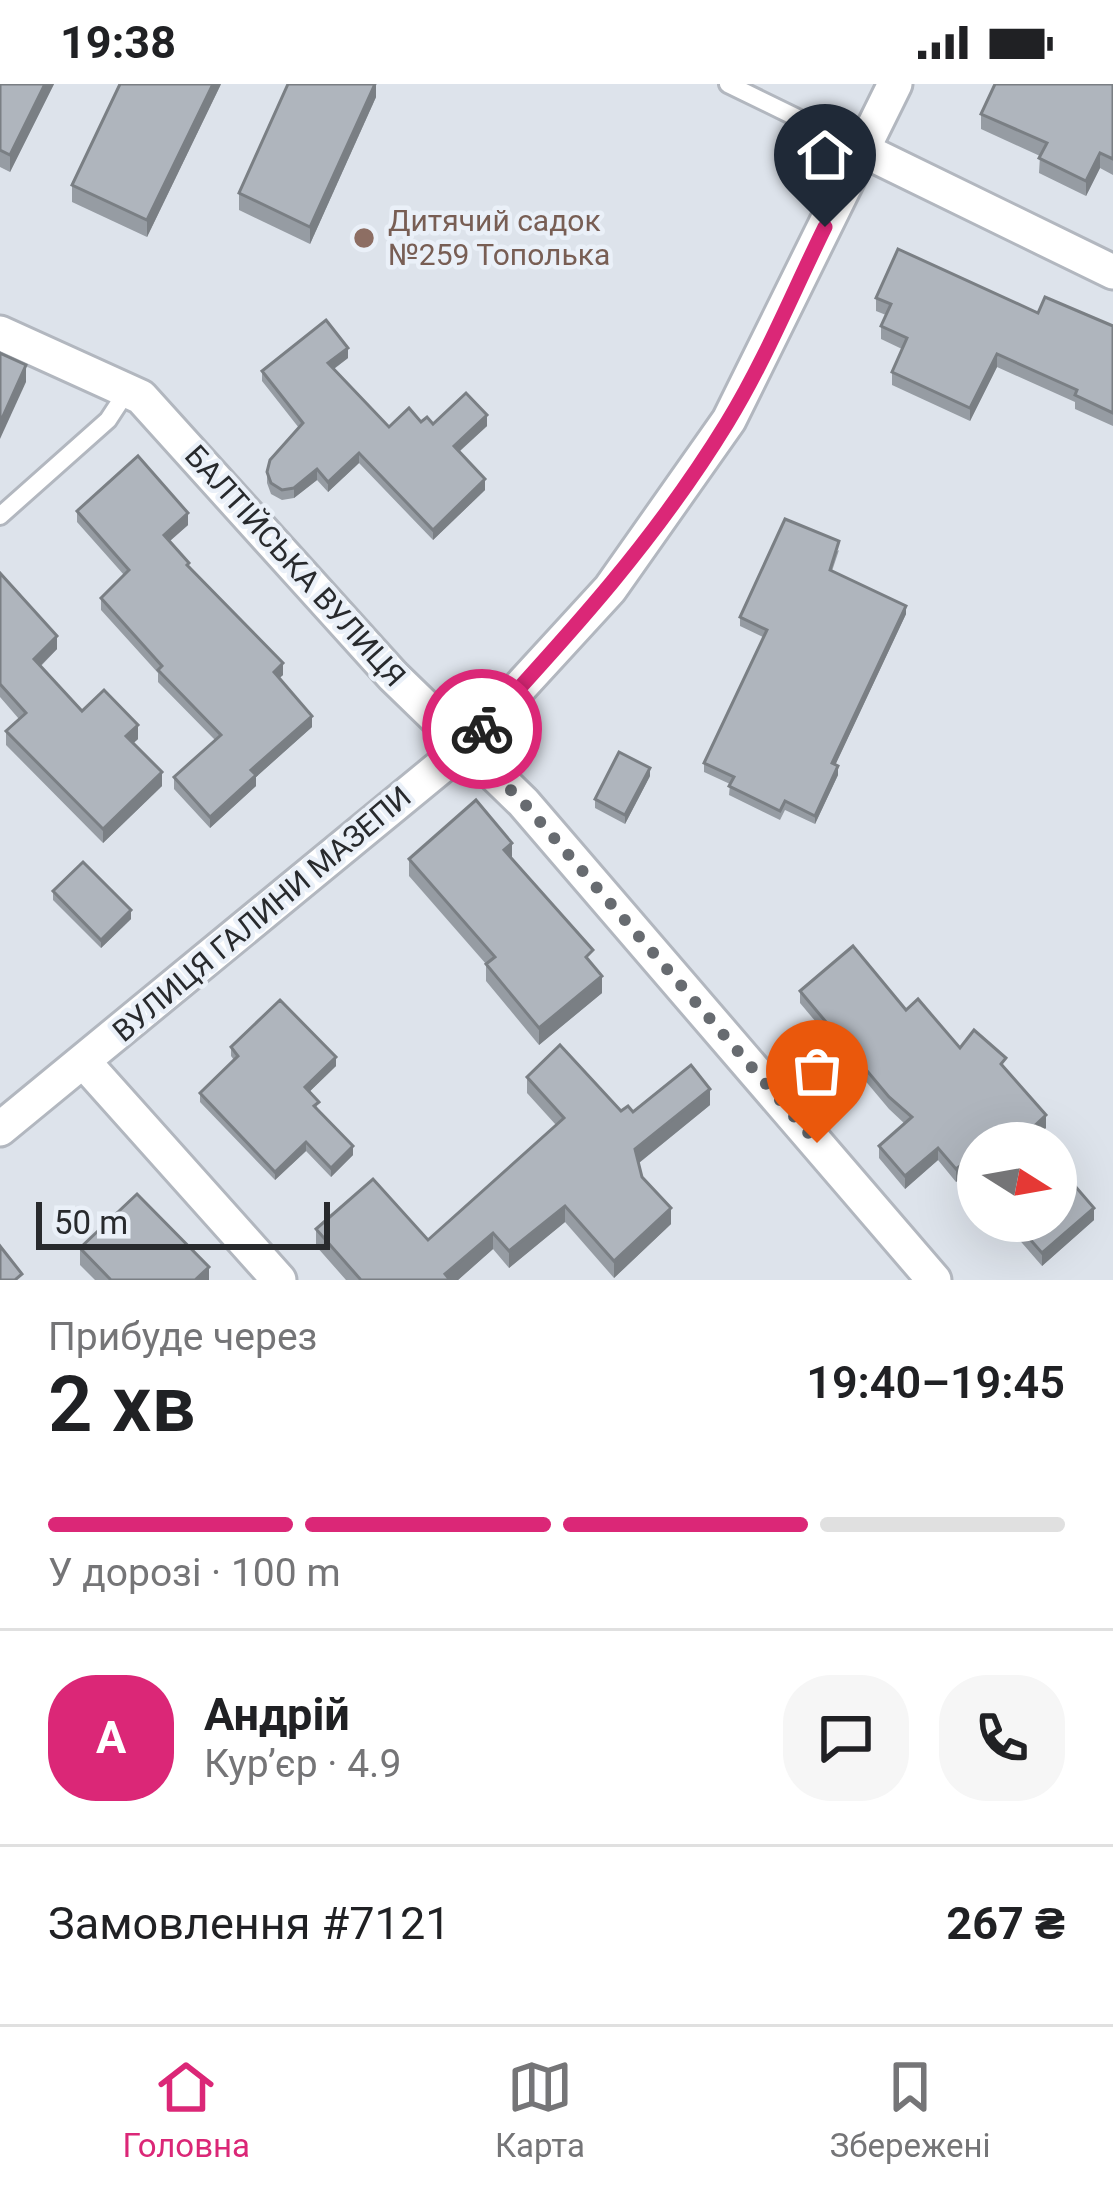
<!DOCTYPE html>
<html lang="uk">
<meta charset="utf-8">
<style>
:root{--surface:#fff;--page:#f6f6f6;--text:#202124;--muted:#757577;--line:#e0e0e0;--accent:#db2777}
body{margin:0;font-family:Roboto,sans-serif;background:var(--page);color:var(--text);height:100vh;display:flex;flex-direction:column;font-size:45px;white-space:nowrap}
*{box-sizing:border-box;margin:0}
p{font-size:39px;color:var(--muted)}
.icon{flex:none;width:66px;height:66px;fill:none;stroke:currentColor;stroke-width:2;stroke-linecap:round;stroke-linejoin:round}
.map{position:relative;height:1196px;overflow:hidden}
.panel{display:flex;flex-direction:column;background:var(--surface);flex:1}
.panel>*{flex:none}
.needle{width:78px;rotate:101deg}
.tools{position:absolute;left:957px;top:1038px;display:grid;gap:24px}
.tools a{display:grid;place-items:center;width:120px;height:120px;border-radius:50%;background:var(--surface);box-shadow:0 12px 48px #0002;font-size:60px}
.scale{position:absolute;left:36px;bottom:30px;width:294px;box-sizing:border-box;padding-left:12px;border:6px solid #282a2d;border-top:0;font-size:33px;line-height:42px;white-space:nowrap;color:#282a2d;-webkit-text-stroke:9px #eaf0f8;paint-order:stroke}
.pin{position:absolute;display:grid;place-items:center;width:102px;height:102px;color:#fff;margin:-123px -51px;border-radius:50% 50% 50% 0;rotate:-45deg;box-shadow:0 0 12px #0007}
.pin .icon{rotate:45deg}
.courier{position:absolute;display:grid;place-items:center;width:120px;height:120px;margin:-60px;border:9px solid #db2777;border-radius:50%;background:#fff;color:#222;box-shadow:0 3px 15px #0007}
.overview em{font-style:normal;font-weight:600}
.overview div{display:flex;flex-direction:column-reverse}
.overview{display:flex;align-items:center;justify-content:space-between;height:204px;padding:0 48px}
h1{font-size:78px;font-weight:600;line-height:90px}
.bar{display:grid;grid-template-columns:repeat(4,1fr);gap:18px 12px;align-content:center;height:144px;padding:0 48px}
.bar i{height:15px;border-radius:9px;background:var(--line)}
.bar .current{background:var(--accent)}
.bar p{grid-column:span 4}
.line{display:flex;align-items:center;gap:30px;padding:0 48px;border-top:3px solid var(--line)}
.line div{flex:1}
.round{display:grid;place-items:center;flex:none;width:126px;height:126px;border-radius:48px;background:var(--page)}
.status{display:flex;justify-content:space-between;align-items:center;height:84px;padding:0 60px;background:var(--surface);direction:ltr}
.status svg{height:33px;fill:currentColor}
.menu{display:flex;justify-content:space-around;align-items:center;height:168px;border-top:3px solid var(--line);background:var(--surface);font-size:33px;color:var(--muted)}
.menu a{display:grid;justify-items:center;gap:6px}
.menu .current{color:var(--accent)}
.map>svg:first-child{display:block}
</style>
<div class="status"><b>19:38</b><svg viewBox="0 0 49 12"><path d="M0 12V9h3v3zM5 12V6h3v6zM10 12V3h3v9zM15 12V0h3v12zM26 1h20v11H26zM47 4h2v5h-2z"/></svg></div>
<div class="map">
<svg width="1113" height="1196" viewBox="0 0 1113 1196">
<rect width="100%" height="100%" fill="#dde3eb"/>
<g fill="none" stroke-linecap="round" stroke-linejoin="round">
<!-- lane casing -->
<g stroke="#b2b7bf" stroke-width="22">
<g id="lane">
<path d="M 728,0 L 863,66"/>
<path d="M 0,432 L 108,336 L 127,307"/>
</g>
</g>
<!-- street casing -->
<g stroke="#b2b7bf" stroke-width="39">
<g id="street">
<path d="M 863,66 L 1113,188"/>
<path d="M 0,249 L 141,313 L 393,592 L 523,718 L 934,1196"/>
<path d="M 84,978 L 279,1196"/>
<path d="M 0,1045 L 466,662 L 610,505 L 729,336 L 895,0"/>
</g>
</g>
<!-- lane -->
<use href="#lane" stroke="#fff" stroke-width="16"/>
<!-- street -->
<use href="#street" stroke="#fff" stroke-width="33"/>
</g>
<!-- wall -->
<g fill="#969ca3">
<path d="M 0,0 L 54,0 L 10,88 L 0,83 Z"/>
<path d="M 221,0 L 147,153 L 72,118 L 72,101 Z"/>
<path d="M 376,0 L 376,13 L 310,160 L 239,126 L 239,109 Z"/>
<path d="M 1113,0 L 1113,91 L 1100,84 L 1086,112 L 1039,89 L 1040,72 L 981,45 L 981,30 Z"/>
<path d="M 876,214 L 1038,229 L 1113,242 L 1113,342 L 1075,325 L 1075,318 L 997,283 L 970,337 L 892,301 L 892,288 L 902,265 L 881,255 L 881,242 L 886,231 L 876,227 Z"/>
<path d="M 348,274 L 334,285 L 389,343 L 421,338 L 487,342 L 459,368 L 485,406 L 433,456 L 359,379 L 328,408 L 317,396 L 294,414 L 282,416 L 271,410 L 267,399 L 267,388 L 299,344 L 262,297 L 262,287 Z"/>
<path d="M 77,427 L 188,441 L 170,457 L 189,483 L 283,591 L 279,594 L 312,643 L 256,693 L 256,702 L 210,744 L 174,705 L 174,693 L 215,656 L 158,598 L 158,589 L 101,526 L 101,514 L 124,491 L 77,438 Z"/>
<path d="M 839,466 L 832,487 L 906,530 L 835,681 L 838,691 L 815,740 L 785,726 L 780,736 L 729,711 L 730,700 L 704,688 L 704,679 L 763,553 L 740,542 L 740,533 Z"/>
<path d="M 0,489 L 57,565 L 41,582 L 82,627 L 138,655 L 133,659 L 162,702 L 103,759 L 6,661 L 6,647 L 19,635 L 0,613 Z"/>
<path d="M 650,692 L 625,740 L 595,724 L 595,715 Z"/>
<path d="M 409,775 L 512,775 L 602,909 L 539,961 L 486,897 L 486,880 L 409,792 Z"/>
<path d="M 53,807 L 131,835 L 101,864 L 53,816 Z"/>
<path d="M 800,907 L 906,926 L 960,964 L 1006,985 L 1046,1044 L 978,1059 L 978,1108 L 964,1091 L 956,1098 L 938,1076 L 905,1105 L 879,1074 L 879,1062 L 905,1040 L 889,1025 L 800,919 Z"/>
<path d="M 231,963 L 336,982 L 309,1008 L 319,1027 L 353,1071 L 331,1093 L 306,1067 L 275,1096 L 200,1018 L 200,1009 L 234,976 L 231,972 Z"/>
<path d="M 527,993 L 621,1027 L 710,1021 L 639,1079 L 642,1093 L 671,1140 L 614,1194 L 565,1138 L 509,1184 L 493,1165 L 458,1196 L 346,1196 L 316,1162 L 316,1145 L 428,1156 L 556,1041 L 527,1009 Z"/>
<path d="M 1094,1136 L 1042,1182 L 1003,1137 L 1056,1137 Z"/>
<path d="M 80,1164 L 209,1196 L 95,1196 L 80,1181 Z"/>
</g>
<!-- shaded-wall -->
<g fill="#7a7f84">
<path d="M 45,0 L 54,0 L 10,88 L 10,71 Z"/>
<path d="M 213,0 L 221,0 L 147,153 L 147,136 Z"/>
<path d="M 375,0 L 376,0 L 376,13 L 310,160 L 310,143 Z"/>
<path d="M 1100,69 L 1100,84 L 1086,112 L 1086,97 Z"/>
<path d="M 348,264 L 348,274 L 328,289 L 328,279 Z"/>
<path d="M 997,270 L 997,283 L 970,337 L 970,324 Z"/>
<path d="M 26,281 L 26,298 L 0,355 L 0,339 Z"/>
<path d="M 487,331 L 487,342 L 454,372 L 454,362 Z"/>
<path d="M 359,369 L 359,379 L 328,408 L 328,398 Z"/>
<path d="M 317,385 L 317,396 L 294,414 L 294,404 Z"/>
<path d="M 485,395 L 485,406 L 433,456 L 433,446 Z"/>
<path d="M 188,429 L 188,441 L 164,462 L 164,451 Z"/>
<path d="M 906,522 L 906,530 L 832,688 L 832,679 Z"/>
<path d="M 57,552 L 57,565 L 34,588 L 34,575 Z"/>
<path d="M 283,579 L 283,591 L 274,599 L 274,588 Z"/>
<path d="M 312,632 L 312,643 L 256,693 L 256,702 L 210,744 L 210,733 L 251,686 Z"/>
<path d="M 138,641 L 138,655 L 126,666 L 126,652 Z"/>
<path d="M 838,682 L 838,691 L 815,740 L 815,732 Z"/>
<path d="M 650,684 L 650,692 L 625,740 L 625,731 Z"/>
<path d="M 162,688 L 162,702 L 103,759 L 103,745 Z"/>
<path d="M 512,759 L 512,776 L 504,766 Z"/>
<path d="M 131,826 L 131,835 L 101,864 L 101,856 Z"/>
<path d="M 602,892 L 602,909 L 539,961 L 539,944 Z"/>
<path d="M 336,973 L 336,982 L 305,1012 L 305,1003 Z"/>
<path d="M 710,1005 L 710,1021 L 635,1082 L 635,1065 Z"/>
<path d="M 1046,1031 L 1046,1044 L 1029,1059 L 1028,1048 Z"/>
<path d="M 306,1058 L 306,1067 L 275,1096 L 275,1088 Z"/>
<path d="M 353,1062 L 353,1071 L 331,1093 L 331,1084 Z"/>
<path d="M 938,1064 L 938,1076 L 905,1105 L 905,1092 Z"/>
<path d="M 964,1079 L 964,1091 L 956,1098 L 956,1085 Z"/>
<path d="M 565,1122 L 565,1138 L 509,1184 L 509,1167 Z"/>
<path d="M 671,1124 L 671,1140 L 614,1194 L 614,1177 Z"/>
<path d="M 1094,1124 L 1094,1136 L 1042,1182 L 1042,1169 Z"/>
<path d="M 493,1149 L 493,1165 L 458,1196 L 445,1196 L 445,1190 Z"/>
<path d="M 209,1183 L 209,1196 L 195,1196 Z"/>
</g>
<!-- building -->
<g fill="#afb5bd" stroke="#7a7f84" stroke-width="3">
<path d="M 0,0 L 45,0 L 10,71 L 0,66 Z"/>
<path d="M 120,0 L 213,0 L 147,136 L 72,101 Z"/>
<path d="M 288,0 L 375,0 L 310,143 L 239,109 Z"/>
<path d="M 995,0 L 1113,0 L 1113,75 L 1100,69 L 1086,97 L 1039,74 L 1047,59 L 981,30 Z"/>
<path d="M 898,165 L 1038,229 L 1045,213 L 1113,242 L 1113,329 L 1075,311 L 1077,306 L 997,270 L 970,324 L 892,288 L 907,254 L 881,242 L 891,220 L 876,214 Z"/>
<path d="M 326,236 L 348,264 L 328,279 L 389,343 L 409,324 L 421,338 L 427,333 L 433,340 L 466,309 L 487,331 L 454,362 L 485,395 L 433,446 L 359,369 L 328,398 L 317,385 L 294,404 L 282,406 L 271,399 L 267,388 L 270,376 L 303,339 L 262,287 Z"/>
<path d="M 0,269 L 26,281 L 0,339 Z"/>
<path d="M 138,372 L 188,429 L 164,451 L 189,479 L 187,481 L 283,579 L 274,588 L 312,632 L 251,686 L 256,691 L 210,733 L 174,693 L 221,651 L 158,586 L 162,582 L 101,514 L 129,486 L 77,427 Z"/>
<path d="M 785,435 L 839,457 L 830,486 L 906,522 L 832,679 L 838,682 L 815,732 L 785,717 L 780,727 L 729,702 L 734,693 L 704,679 L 767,546 L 740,533 Z"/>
<path d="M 0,489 L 57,552 L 34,575 L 82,627 L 104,606 L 138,641 L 126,652 L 162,688 L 103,745 L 6,647 L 26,629 L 0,600 Z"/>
<path d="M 619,668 L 650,684 L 625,731 L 595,715 Z"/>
<path d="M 476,716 L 512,759 L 504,766 L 593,866 L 586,873 L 602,892 L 539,944 L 486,880 L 495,873 L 409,775 Z"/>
<path d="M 83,778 L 131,826 L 101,856 L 53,807 Z"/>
<path d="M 853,862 L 906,926 L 918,915 L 960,964 L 974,946 L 1006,974 L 1001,980 L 1046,1031 L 1028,1048 L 1038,1059 L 978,1059 L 978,1095 L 964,1079 L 956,1085 L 938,1064 L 905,1092 L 879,1062 L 912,1033 L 889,1013 L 800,907 Z"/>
<path d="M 280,916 L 336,973 L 305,1003 L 319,1018 L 314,1022 L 353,1062 L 331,1084 L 306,1058 L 275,1088 L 200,1009 L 238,972 L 231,963 Z"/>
<path d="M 560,961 L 621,1027 L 628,1022 L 633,1028 L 691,981 L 710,1005 L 635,1065 L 642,1093 L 671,1124 L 614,1177 L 565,1122 L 509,1167 L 493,1149 L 445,1190 L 450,1196 L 361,1196 L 316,1145 L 373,1095 L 428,1156 L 564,1034 L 527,993 Z"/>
<path d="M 1056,1080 L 1094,1124 L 1042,1169 L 1014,1137 L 1056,1137 Z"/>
<path d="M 137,1110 L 209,1183 L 195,1196 L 111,1196 L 80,1164 Z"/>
<path d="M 0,1162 L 22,1190 L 15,1196 L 0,1196 Z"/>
</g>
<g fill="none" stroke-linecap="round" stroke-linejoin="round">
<!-- done -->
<path stroke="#676b70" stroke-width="12" stroke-dasharray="0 21.6" d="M 482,645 L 466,662 L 523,718 L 817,1059"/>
<!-- route -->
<path stroke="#db2777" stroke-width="15" d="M 482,645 C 573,546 656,455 727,339 C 765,277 793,208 825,143"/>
</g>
<!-- markers -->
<circle fill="#8d6e63" stroke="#eaf0f8" stroke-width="4.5" cx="364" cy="154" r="12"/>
<g text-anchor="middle" stroke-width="9" stroke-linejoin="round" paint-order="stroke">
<!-- education labels -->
<g font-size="30" fill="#785e54" stroke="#eaf0f8" text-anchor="start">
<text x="388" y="147">Дитячий садок<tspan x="388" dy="34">№259 Тополька</tspan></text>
</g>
<!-- street labels -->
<g font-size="30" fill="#282a2d" stroke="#eaf0f8">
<text transform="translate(295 482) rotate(48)" y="10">БАЛТІЙСЬКА ВУЛИЦЯ</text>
<text transform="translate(262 830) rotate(-40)" y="10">ВУЛИЦЯ ГАЛИНИ МАЗЕПИ</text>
</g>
</g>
</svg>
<div class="tools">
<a><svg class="needle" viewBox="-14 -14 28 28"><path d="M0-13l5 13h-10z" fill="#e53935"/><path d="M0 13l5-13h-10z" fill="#757577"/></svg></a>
</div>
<div class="scale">50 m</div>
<div class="pin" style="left:817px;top:1059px;background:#ea580c"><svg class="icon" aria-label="bag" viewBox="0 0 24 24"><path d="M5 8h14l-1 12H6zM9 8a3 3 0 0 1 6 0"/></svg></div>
<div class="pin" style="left:825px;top:143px;background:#1f2937"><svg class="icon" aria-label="home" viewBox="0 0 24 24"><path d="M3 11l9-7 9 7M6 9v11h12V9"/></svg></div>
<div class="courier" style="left:482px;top:645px"><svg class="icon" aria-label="bike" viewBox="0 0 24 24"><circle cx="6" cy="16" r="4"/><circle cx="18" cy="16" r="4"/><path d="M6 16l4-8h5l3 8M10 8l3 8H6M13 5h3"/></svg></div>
</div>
<section class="panel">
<div class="overview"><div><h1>2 хв</h1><p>Прибуде через</p></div><em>19:40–19:45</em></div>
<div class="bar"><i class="current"></i><i class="current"></i><i class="current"></i><i></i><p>У дорозі · 100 m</p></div>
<div class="line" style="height:216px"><b class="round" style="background:var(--accent);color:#fff">А</b><div><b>Андрій</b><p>Кур’єр · 4.9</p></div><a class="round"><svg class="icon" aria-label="chat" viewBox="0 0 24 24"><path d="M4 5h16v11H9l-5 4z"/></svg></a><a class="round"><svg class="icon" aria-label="phone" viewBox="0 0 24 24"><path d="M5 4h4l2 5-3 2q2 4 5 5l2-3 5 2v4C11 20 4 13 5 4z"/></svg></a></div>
<div class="line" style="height:156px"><div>Замовлення #7121</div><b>267 ₴</b></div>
</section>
<nav class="menu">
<a class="current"><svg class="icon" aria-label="home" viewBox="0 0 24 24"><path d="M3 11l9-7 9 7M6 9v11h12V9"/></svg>Головна</a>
<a><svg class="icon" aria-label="map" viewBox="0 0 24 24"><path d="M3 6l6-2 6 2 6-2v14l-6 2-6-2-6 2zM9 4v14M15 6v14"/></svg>Карта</a>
<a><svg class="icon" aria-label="saved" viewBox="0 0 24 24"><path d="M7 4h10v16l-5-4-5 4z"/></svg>Збережені</a>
</nav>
